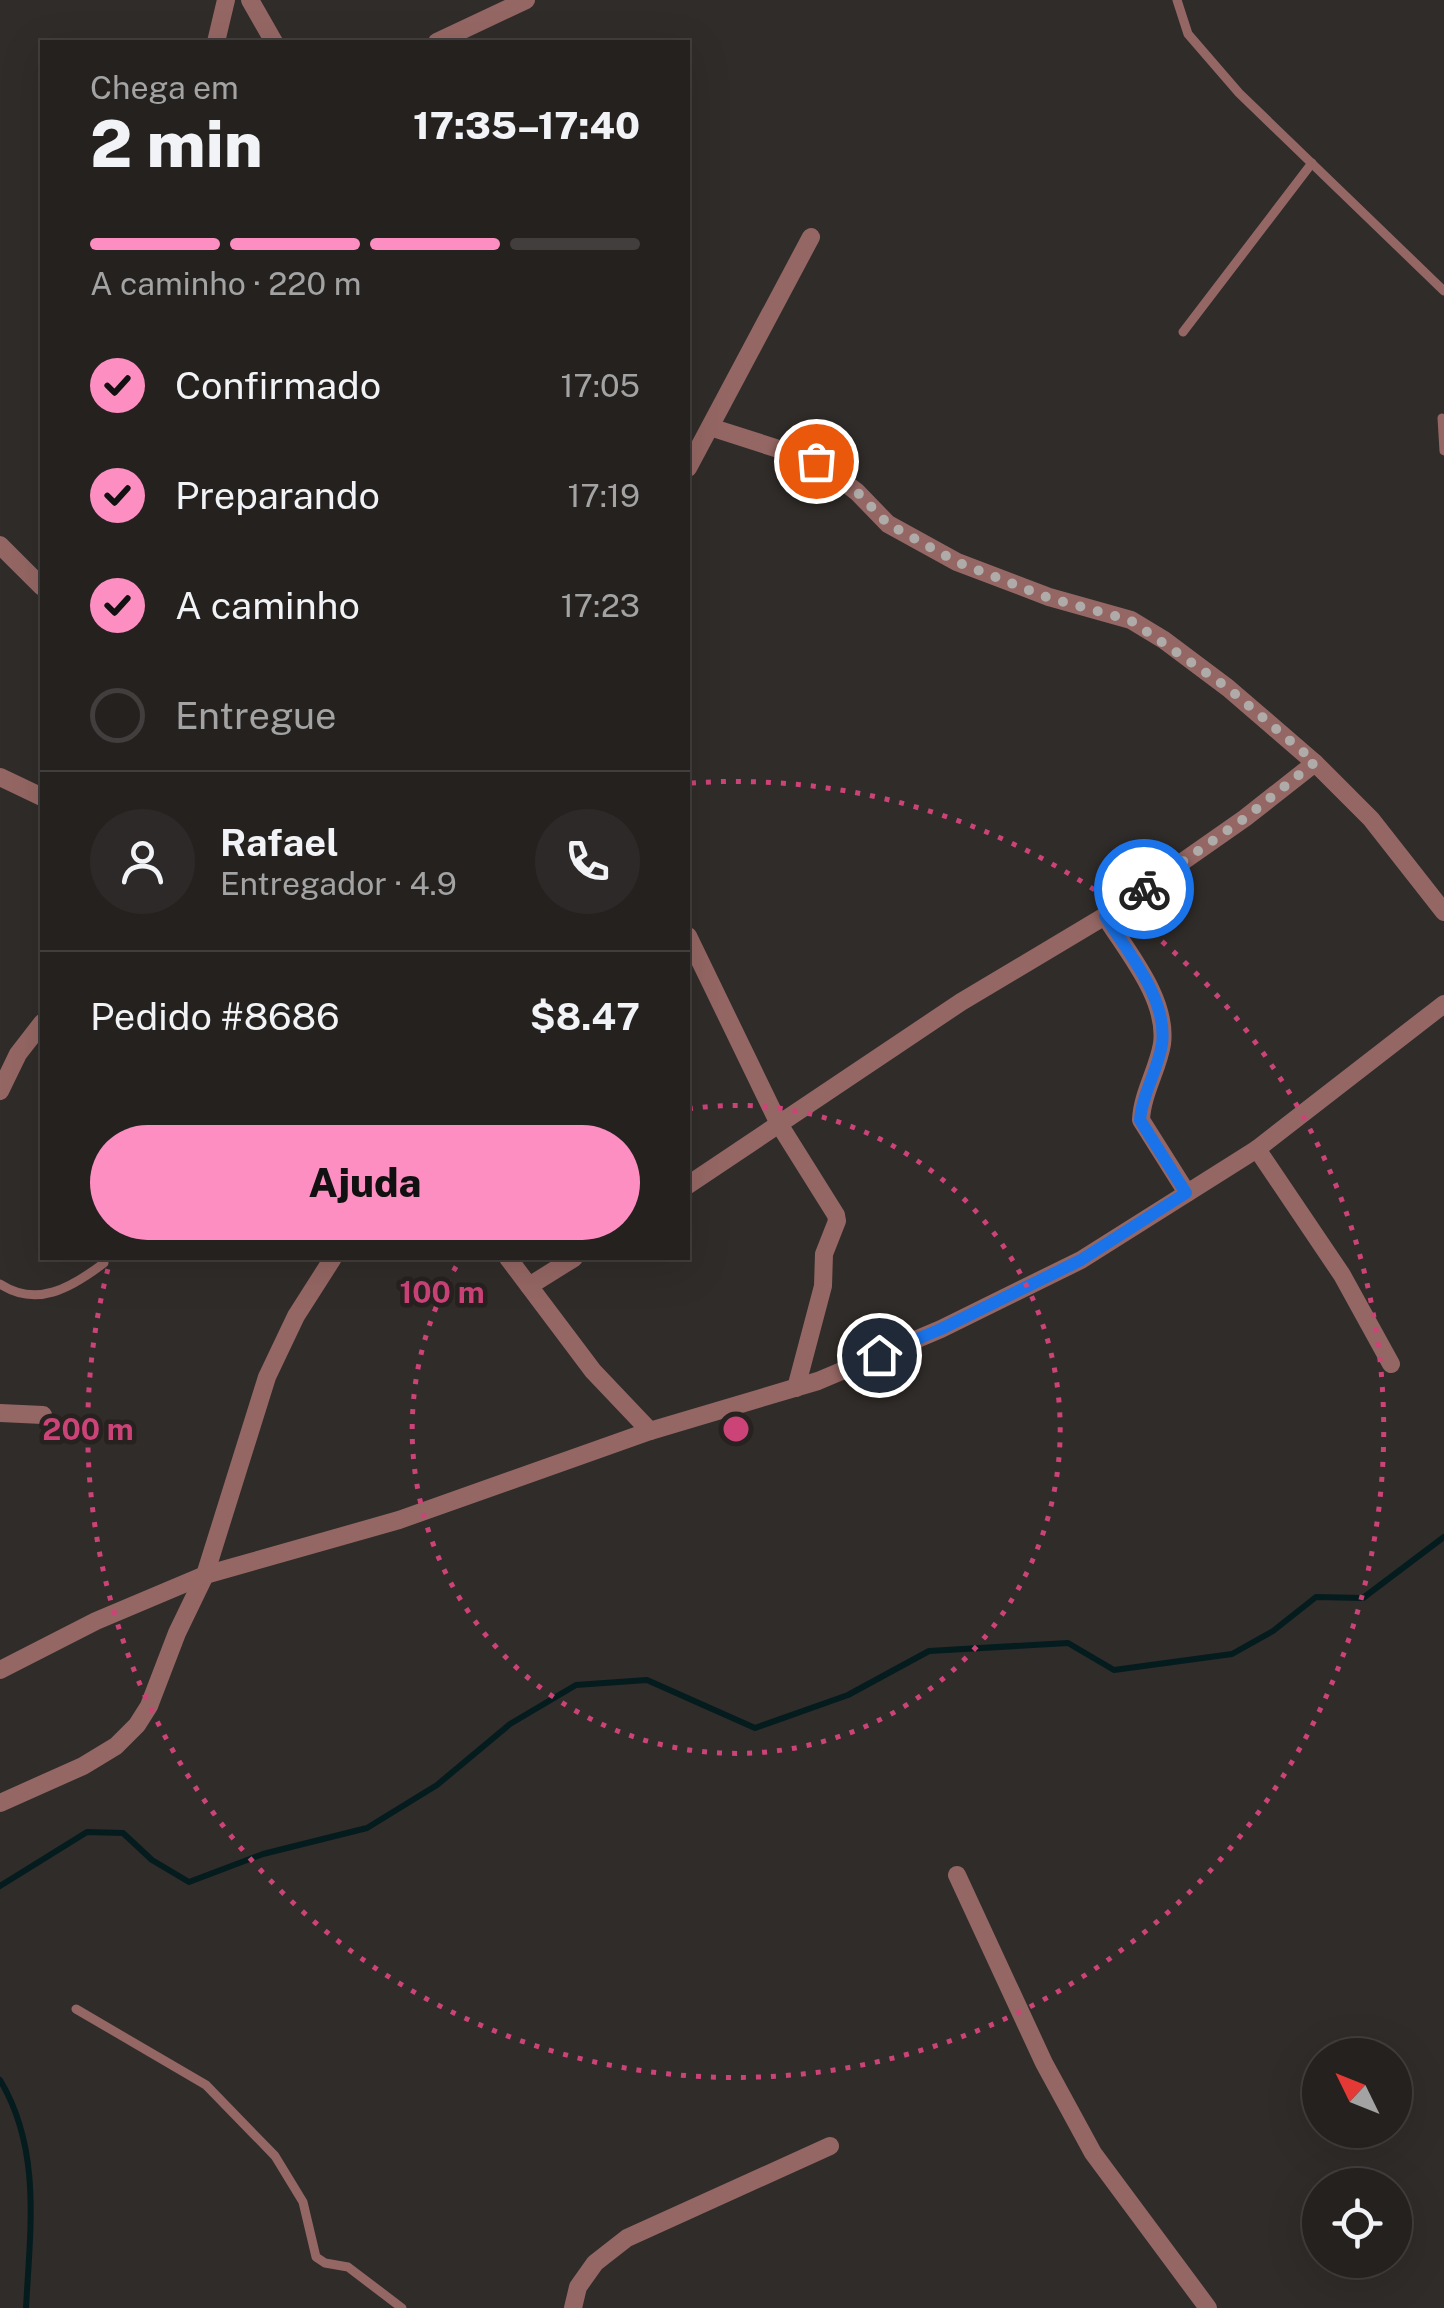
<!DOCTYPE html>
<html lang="pt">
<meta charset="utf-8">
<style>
:root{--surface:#24211f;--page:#2c2928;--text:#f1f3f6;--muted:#a3a3a4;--line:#413e3d;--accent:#fd8ec1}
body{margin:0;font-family:"Public Sans",sans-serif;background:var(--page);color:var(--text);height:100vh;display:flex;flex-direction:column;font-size:38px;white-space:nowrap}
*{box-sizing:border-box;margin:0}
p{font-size:32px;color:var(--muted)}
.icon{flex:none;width:55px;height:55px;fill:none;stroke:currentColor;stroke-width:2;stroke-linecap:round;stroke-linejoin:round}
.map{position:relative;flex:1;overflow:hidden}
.drawer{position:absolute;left:40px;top:40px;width:650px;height:1220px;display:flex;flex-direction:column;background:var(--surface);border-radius:0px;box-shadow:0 10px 40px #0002,0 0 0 2px var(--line)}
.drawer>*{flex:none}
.needle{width:65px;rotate:313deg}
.buttons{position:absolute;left:1302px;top:2038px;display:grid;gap:20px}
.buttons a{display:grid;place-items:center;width:110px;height:110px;border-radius:50%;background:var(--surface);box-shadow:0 10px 40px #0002,0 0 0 2px var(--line);font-size:50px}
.pin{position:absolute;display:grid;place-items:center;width:85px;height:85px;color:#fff;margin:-42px;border:5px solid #fff;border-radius:50%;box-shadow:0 2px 10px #0007}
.courier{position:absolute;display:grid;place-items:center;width:100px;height:100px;margin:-50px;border:8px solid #1a73e8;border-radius:50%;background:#fff;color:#222;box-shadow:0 2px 12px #0007}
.head em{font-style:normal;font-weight:800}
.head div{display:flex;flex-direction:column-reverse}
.head{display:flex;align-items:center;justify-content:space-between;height:170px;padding:0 50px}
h1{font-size:65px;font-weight:800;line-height:75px}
.bar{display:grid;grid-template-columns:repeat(4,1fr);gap:15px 10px;align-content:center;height:120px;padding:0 50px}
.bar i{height:12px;border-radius:8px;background:var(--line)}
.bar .active{background:var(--accent)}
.bar p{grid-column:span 4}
.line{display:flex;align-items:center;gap:25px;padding:0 50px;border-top:2px solid var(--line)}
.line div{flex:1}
.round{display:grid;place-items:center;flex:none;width:105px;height:105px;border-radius:52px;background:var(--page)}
ol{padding:0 50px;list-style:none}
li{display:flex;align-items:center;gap:30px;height:110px}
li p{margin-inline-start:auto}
li .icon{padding:10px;border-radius:50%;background:var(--accent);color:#111;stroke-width:4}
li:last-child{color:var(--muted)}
li i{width:55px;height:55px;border:5px solid var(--line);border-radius:50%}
.action{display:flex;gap:20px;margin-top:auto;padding:20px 50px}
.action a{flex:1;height:115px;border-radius:60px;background:var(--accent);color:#111;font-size:40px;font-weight:800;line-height:115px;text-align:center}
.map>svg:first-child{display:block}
</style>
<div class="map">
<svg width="1444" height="2308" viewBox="0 0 1444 2308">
<rect width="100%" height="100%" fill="#302c29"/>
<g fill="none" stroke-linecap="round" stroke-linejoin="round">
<!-- stream -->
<g stroke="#051c1e" stroke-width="6">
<path d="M 0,1886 L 87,1832 L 123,1833 L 152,1860 L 189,1882 L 263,1854 L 367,1828 L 437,1785 L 510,1724 L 576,1685 L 647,1680 L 755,1728 L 848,1695 L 929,1651 L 1068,1643 L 1114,1670 L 1232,1654 L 1273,1631 L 1316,1597 L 1363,1598 L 1444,1537"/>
<path d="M 0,2080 C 42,2150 30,2230 26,2308"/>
</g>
<!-- service -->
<g stroke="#956764" stroke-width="9">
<path d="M 1177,0 L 1188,34 L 1239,93 L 1444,291"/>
<path d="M 1183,332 L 1312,163"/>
<path d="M 1442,418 L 1444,451"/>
<path d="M 0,1284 C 37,1308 71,1288 104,1263"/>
<path d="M 76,2009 L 206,2085 L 275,2156 L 303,2202 L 316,2257 L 325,2263 L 348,2267 L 402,2308"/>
</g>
<!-- minor -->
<g stroke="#956764" stroke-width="18">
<path d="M 250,0 L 274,42"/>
<path d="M 216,42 L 226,0"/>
<path d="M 437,42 L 526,0"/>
<path d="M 710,427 L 816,461 L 857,492 L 888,524 L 957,562 L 1049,597 L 1131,620 L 1164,640 L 1228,688 L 1315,763 L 1371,819 L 1444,912"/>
<path d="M 688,468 L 811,237"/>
<path d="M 0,545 L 42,587"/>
<path d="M 0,777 L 42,797"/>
<path d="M 1105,916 C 1127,952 1168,999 1162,1044 C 1158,1069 1142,1094 1141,1120 L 1187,1193"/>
<path d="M 688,936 L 779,1124 L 836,1215 L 837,1221 L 824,1254 L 823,1286 L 796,1388"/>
<path d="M 0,1091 L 18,1054 L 42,1023"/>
<path d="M 1257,1149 L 1342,1275 L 1391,1364"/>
<path d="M 688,1185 L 961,1002 L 1105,916 L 1245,818 L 1315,763"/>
<path d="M 508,1258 L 593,1371 L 650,1431 L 818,1381 L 941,1329 L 1081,1260 L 1257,1149 L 1444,1004"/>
<path d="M 529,1286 L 574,1258"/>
<path d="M 0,1413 L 43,1415"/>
<path d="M 0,1670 L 96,1621 L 205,1575 L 399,1520 L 650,1431"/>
<path d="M 0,1803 L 83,1766 L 116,1746 L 137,1725 L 149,1706 L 177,1633 L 205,1575 L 267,1377 L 296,1316 L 333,1258"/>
<path d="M 957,1875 L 1044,2063 L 1093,2153 L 1208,2308"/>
<path d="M 573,2308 L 578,2287 L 595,2263 L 627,2238 L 830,2146"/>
</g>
</g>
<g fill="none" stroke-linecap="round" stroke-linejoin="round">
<!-- done -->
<path stroke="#afaba9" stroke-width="10" stroke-dasharray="0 18" d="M 816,461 L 857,492 L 888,524 L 957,562 L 1049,598 L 1130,620 L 1228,688 L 1315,762 L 1245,818 L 1144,889"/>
<!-- route -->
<path stroke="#1a73e8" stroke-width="12" d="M 879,1355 L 941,1329 L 1081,1260 L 1186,1193 L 1140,1120 C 1142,1094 1158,1070 1162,1044 C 1168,998 1127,952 1105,916 L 1144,889"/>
</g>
<!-- distance rings -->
<g fill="none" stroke="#cc4378" stroke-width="5" stroke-dasharray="5 10">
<path d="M688 1109A324 324 0 1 1 460 1260"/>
<path d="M691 783A648 648 0 1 1 110 1261"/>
</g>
<circle cx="736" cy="1429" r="15" fill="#cc4378" stroke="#272220" stroke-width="5"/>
<g font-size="30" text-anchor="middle" font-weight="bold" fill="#cc4378" stroke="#272220" stroke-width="9" stroke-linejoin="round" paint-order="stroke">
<text x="442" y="1303">100 m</text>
<text x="88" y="1440">200 m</text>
</g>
</svg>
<div class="buttons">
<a><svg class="needle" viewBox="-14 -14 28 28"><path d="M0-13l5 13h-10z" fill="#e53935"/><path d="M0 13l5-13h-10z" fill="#a3a3a4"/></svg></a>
<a><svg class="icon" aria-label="locate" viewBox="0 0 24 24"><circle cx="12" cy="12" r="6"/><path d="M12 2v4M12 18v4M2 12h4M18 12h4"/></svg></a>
</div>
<div class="pin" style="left:816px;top:461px;background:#ea580c"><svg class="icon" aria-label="bag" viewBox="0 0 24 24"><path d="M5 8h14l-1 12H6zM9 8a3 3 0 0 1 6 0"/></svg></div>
<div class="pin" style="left:879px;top:1355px;background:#1f2937"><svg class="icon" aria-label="home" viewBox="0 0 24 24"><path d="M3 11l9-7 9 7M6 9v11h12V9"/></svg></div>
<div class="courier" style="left:1144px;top:889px"><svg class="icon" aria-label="bike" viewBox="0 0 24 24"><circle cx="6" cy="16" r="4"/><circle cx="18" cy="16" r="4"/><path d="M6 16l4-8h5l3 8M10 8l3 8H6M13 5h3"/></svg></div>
<section class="drawer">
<div class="head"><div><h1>2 min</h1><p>Chega em</p></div><em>17:35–17:40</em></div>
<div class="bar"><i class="active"></i><i class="active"></i><i class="active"></i><i></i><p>A caminho · 220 m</p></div>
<ol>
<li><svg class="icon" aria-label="check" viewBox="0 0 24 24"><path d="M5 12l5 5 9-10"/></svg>Confirmado<p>17:05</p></li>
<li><svg class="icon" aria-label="check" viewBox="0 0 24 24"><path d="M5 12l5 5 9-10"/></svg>Preparando<p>17:19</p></li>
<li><svg class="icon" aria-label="check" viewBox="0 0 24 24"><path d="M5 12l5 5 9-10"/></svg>A caminho<p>17:23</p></li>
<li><i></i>Entregue</li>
</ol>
<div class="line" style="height:180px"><a class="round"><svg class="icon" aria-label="person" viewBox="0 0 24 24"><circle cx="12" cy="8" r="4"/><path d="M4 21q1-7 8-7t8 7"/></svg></a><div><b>Rafael</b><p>Entregador · 4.9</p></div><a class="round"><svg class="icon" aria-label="phone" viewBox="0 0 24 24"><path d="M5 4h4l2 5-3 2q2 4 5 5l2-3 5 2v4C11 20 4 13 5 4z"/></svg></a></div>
<div class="line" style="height:130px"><div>Pedido #8686</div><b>$8.47</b></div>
<div class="action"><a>Ajuda</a></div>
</section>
</div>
